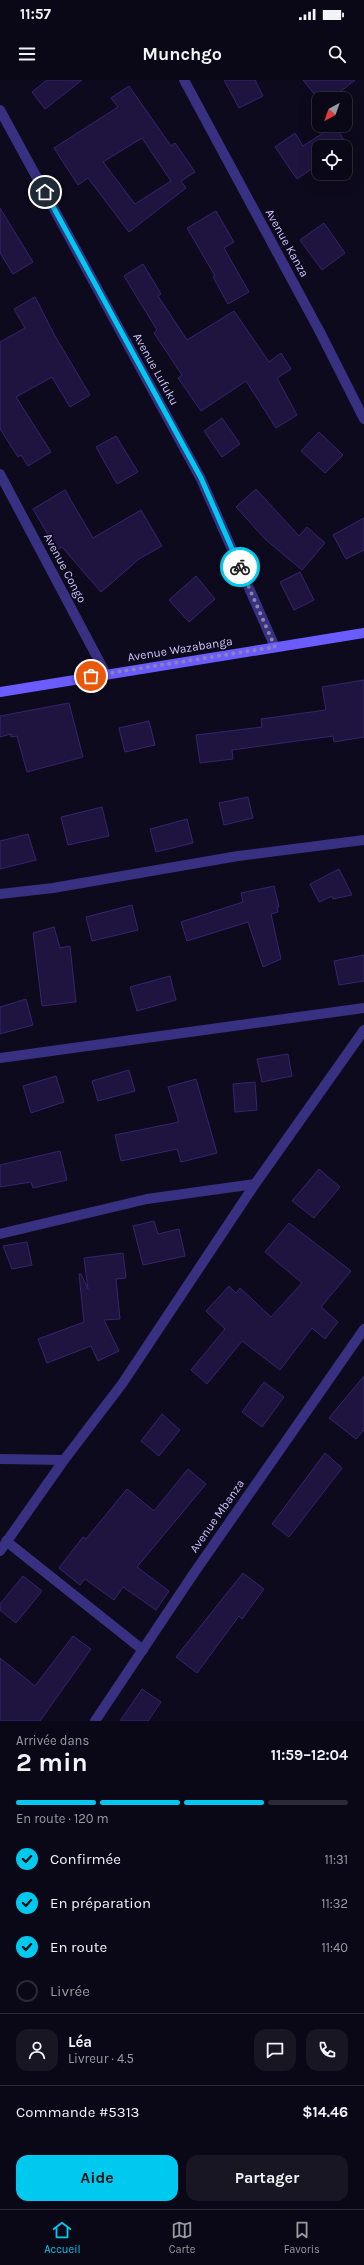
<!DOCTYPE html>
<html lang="fr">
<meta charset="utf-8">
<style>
:root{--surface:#0a0816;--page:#181623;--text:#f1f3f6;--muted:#999aa1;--line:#2a2935;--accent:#00c9f0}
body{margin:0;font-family:Karla,sans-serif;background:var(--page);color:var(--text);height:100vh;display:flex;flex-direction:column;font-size:15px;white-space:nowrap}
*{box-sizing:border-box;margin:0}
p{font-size:13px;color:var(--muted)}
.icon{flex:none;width:22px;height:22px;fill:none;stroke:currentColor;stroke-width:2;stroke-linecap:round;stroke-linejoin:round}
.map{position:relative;height:1641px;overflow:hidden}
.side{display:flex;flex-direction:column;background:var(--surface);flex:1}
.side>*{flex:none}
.needle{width:26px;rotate:220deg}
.tools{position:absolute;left:312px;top:12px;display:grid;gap:8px}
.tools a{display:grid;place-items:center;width:40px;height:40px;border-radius:8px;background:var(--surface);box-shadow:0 4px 16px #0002,0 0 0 1px var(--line);font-size:20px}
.pin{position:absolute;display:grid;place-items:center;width:34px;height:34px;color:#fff;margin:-17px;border:2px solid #fff;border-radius:50%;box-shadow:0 1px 4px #0007}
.courier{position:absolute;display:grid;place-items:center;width:40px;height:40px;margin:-20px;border:3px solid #00c9f0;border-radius:50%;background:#fff;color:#222;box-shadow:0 1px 5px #0007}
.summary em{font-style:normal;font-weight:700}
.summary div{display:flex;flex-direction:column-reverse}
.summary{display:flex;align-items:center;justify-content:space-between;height:68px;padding:0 16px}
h1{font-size:26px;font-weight:700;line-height:30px}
.bar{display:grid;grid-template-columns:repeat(4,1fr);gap:6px 4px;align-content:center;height:48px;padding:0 16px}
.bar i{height:5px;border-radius:3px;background:var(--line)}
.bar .selected{background:var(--accent)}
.bar p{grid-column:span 4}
.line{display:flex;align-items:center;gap:10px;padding:0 16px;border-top:1px solid var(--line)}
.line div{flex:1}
.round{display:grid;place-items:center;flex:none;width:42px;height:42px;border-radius:12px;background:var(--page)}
ol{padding:0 16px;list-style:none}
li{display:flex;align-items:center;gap:12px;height:44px}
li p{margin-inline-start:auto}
li .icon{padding:4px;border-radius:50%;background:var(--accent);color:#111;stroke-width:4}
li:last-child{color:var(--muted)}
li i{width:22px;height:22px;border:2px solid var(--line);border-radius:50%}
.primary-button{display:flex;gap:8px;margin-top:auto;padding:8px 16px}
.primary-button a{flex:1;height:46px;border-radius:12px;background:var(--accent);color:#111;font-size:16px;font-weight:700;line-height:46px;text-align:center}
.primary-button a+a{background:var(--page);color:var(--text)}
.status{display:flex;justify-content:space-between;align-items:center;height:28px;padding:0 20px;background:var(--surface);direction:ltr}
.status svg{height:11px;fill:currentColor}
header{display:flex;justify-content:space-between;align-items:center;height:52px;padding:0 16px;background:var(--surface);font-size:18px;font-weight:700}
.tabs{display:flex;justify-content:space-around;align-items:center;height:56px;border-top:1px solid var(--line);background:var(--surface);font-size:11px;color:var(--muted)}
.tabs a{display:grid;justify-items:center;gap:2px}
.tabs .selected{color:var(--accent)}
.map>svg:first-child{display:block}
</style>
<div class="status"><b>11:57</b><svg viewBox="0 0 49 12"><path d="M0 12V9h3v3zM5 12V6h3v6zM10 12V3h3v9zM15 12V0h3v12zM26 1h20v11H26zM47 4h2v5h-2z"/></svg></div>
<header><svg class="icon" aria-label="menu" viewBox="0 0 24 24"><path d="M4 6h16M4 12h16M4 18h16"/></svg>Munchgo<svg class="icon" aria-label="search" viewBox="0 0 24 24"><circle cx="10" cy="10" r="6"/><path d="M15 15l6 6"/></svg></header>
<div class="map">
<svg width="364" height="1641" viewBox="0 0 364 1641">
<rect width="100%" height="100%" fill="#0e0a1d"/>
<!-- building -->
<g fill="#1f143f" stroke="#37246e" fill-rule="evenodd">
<path d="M 47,0 L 82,0 L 45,29 L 32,12 Z"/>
<path d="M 224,0 L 255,0 L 263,16 L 239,28 Z"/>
<path d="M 303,0 L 355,0 L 331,19 L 319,20 Z"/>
<path d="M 129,6 L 171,66 L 175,63 L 195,92 L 181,101 L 186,108 L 129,152 L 88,98 L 78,105 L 54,68 L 118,27 L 111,18 ZM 142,58 L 171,101 L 135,124 L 103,82 Z"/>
<path d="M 335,45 L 347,65 L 344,67 L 319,67 L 319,84 L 297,99 L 275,67 L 295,53 L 303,66 Z"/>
<path d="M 0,128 L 33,182 L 13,194 L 0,173 Z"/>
<path d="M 216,131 L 234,162 L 224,168 L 249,212 L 228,224 L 213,197 L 215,196 L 187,148 Z"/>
<path d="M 324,143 L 345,173 L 322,190 L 300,160 Z"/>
<path d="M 143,184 L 161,214 L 158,216 L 187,260 L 234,231 L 269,282 L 281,273 L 291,289 L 277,298 L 297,335 L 276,348 L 246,301 L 201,331 L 178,298 L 182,295 L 154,253 L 157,250 L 124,196 Z"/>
<path d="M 35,217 L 55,256 L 90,315 L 70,327 L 52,297 L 16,317 L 51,372 L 28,386 L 21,375 L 18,377 L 0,349 L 0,262 L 25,248 L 14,229 Z"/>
<path d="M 222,338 L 240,364 L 222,377 L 204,351 Z"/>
<path d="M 319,352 L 343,375 L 325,393 L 301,371 Z"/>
<path d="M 116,356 L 138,392 L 117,404 L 96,367 Z"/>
<path d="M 256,409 L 299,456 L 307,447 L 325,463 L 302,490 L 265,459 L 236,427 Z"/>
<path d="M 65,410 L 93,458 L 141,430 L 162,466 L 139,479 L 101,512 L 62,467 L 57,470 L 33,429 Z"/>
<path d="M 364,438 L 364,470 L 346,479 L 333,455 Z"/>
<path d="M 300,492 L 314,520 L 294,530 L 280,502 Z"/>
<path d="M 196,496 L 215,519 L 189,542 L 169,520 Z"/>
<path d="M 364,600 L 364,657 L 334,662 L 333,656 L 232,670 L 233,679 L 200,683 L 196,655 L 262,647 L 261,639 L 326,630 L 322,607 Z"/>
<path d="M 69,623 L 83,677 L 27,692 L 17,656 L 11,657 L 11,654 L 0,657 L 0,636 Z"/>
<path d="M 149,641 L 155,665 L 125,672 L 119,648 Z"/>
<path d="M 248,717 L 253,738 L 224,745 L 219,723 Z"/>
<path d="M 102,727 L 109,756 L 68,765 L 61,737 Z"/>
<path d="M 187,739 L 193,763 L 156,772 L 150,749 Z"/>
<path d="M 28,754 L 36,780 L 0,789 L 0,761 Z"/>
<path d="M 339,789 L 352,815 L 333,819 L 332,816 L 319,822 L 310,804 Z"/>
<path d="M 274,806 L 279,827 L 277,827 L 278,832 L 271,834 L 281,879 L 263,887 L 248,842 L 187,861 L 181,842 L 243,822 L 241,813 Z"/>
<path d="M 132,825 L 138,850 L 92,861 L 86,837 Z"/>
<path d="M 54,847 L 60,868 L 70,866 L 76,922 L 42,926 L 33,853 Z"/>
<path d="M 364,875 L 364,901 L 339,905 L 334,881 Z"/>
<path d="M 170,896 L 176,920 L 137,931 L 130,907 Z"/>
<path d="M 26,919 L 33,945 L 0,954 L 0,927 Z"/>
<path d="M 288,974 L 292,996 L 262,1002 L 257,979 Z"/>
<path d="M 129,990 L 135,1011 L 98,1021 L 92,1001 Z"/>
<path d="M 56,996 L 64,1022 L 31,1033 L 23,1006 Z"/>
<path d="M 196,999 L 217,1073 L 181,1082 L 177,1069 L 121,1081 L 115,1055 L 179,1042 L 168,1007 Z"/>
<path d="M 255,1002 L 257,1030 L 235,1032 L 233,1004 Z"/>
<path d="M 60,1071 L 67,1100 L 33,1108 L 31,1102 L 0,1107 L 0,1085 Z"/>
<path d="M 319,1089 L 340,1107 L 314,1138 L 292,1121 Z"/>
<path d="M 154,1141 L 158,1154 L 179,1149 L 185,1176 L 143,1185 L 133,1146 Z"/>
<path d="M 289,1143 L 351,1191 L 321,1227 L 338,1242 L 325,1259 L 312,1248 L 280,1290 L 242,1261 L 207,1304 L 191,1290 L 225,1249 L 206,1231 L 229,1206 L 236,1213 L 240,1208 L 271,1237 L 302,1203 L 265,1172 Z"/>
<path d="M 27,1162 L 32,1185 L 12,1189 L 3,1166 Z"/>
<path d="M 123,1173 L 126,1198 L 116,1199 L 120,1239 L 104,1240 L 119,1271 L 98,1281 L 91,1266 L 47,1283 L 38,1259 L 84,1242 L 79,1194 L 81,1194 L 88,1209 L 84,1178 Z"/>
<path d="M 364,1296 L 364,1350 L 356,1359 L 329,1338 Z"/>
<path d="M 264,1302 L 284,1317 L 262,1347 L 242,1332 Z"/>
<path d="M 162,1334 L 180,1350 L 159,1376 L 141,1361 Z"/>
<path d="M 325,1373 L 342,1388 L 289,1457 L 272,1444 Z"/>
<path d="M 188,1389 L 206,1404 L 137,1487 L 169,1511 L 156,1530 L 123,1507 L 114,1520 L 85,1499 L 80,1505 L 59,1488 L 83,1457 L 86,1459 L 127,1409 L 154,1431 Z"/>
<path d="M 243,1493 L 264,1509 L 242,1539 L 239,1536 L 197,1593 L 176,1577 Z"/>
<path d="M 23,1496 L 42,1511 L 16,1543 L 0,1530 L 0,1524 Z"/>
<path d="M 73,1556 L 91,1569 L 40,1641 L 0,1641 L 0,1578 L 35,1606 Z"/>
<path d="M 142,1609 L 161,1622 L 148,1641 L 120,1641 Z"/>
</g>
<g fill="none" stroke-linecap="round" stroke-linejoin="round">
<!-- street -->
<g stroke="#383080" stroke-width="10">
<path d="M 184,0 L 320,252 L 364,339"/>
<path d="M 0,30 L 201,399 L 275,567"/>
<path d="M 0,394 L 106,594"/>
<path d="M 0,814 L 53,808 L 238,776 L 364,760"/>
<path d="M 0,978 L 364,928"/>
<path d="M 0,1154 L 147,1119 L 255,1104"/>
<path d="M 0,1379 L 64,1380"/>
<path d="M 6,1461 L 143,1570"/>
<path d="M 0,1471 L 64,1380 L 122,1304 L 255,1104 L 364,950"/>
<path d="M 95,1641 L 194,1493 L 364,1249"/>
</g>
<!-- secondary -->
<path stroke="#6b5cff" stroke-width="10" d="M 0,612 L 364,553"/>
</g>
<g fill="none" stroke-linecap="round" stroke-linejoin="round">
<!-- done -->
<path stroke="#8c84b0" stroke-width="4" stroke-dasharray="0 7.2" d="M 91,596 L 275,567 L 240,487"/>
<!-- route -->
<path stroke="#00c9f0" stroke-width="5" d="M 45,112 L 201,398 L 240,487"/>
</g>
<g text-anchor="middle" stroke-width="3.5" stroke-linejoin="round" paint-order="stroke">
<!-- street labels -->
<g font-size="12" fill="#d0c5ff" stroke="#0e0a1d">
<text transform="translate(287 163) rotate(61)" y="4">Avenue Kanza</text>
<text transform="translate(156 289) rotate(61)" y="4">Avenue Lufuku</text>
<text transform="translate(65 488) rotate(62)" y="4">Avenue Congo</text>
<text transform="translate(180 569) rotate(-9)" y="4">Avenue Wazabanga</text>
<text transform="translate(217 1436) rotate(-55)" y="4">Avenue Mbanza</text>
</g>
</g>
</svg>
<div class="tools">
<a><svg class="needle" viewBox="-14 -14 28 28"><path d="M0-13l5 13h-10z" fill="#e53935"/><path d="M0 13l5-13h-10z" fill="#999aa1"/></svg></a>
<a><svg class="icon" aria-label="locate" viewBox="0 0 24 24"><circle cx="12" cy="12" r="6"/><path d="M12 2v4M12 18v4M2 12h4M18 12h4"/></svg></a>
</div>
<div class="pin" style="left:91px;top:596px;background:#ea580c"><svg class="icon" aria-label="bag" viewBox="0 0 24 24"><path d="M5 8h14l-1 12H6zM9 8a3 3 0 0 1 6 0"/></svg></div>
<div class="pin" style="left:45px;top:112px;background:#1f2937"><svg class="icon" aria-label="home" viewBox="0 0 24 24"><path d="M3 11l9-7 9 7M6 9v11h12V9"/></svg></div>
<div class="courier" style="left:240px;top:487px"><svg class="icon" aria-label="bike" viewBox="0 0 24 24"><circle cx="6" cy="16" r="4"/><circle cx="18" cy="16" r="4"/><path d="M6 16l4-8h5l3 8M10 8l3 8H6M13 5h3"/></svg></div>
</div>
<section class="side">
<div class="summary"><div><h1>2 min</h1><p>Arrivée dans</p></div><em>11:59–12:04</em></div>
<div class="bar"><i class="selected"></i><i class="selected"></i><i class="selected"></i><i></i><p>En route · 120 m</p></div>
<ol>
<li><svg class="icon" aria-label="check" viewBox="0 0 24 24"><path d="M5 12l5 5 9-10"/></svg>Confirmée<p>11:31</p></li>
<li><svg class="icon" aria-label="check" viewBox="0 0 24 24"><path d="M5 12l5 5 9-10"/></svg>En préparation<p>11:32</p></li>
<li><svg class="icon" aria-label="check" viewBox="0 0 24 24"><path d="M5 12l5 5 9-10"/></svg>En route<p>11:40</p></li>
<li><i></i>Livrée</li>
</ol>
<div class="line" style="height:72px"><a class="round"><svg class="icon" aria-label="person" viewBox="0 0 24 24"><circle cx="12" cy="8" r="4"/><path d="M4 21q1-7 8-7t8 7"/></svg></a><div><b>Léa</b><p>Livreur · 4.5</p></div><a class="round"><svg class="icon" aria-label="chat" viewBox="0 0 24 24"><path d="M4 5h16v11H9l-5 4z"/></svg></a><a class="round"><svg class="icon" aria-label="phone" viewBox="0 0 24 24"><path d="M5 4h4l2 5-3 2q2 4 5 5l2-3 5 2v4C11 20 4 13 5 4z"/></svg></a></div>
<div class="line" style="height:52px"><div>Commande #5313</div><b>$14.46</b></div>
<div class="primary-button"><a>Aide</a><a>Partager</a></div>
</section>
<nav class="tabs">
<a class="selected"><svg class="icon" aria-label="home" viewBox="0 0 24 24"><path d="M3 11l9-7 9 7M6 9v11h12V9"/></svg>Accueil</a>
<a><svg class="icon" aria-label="map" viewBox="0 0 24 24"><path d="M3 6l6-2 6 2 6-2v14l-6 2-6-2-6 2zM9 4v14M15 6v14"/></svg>Carte</a>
<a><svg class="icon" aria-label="saved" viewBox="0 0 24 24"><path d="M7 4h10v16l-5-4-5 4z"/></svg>Favoris</a>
</nav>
